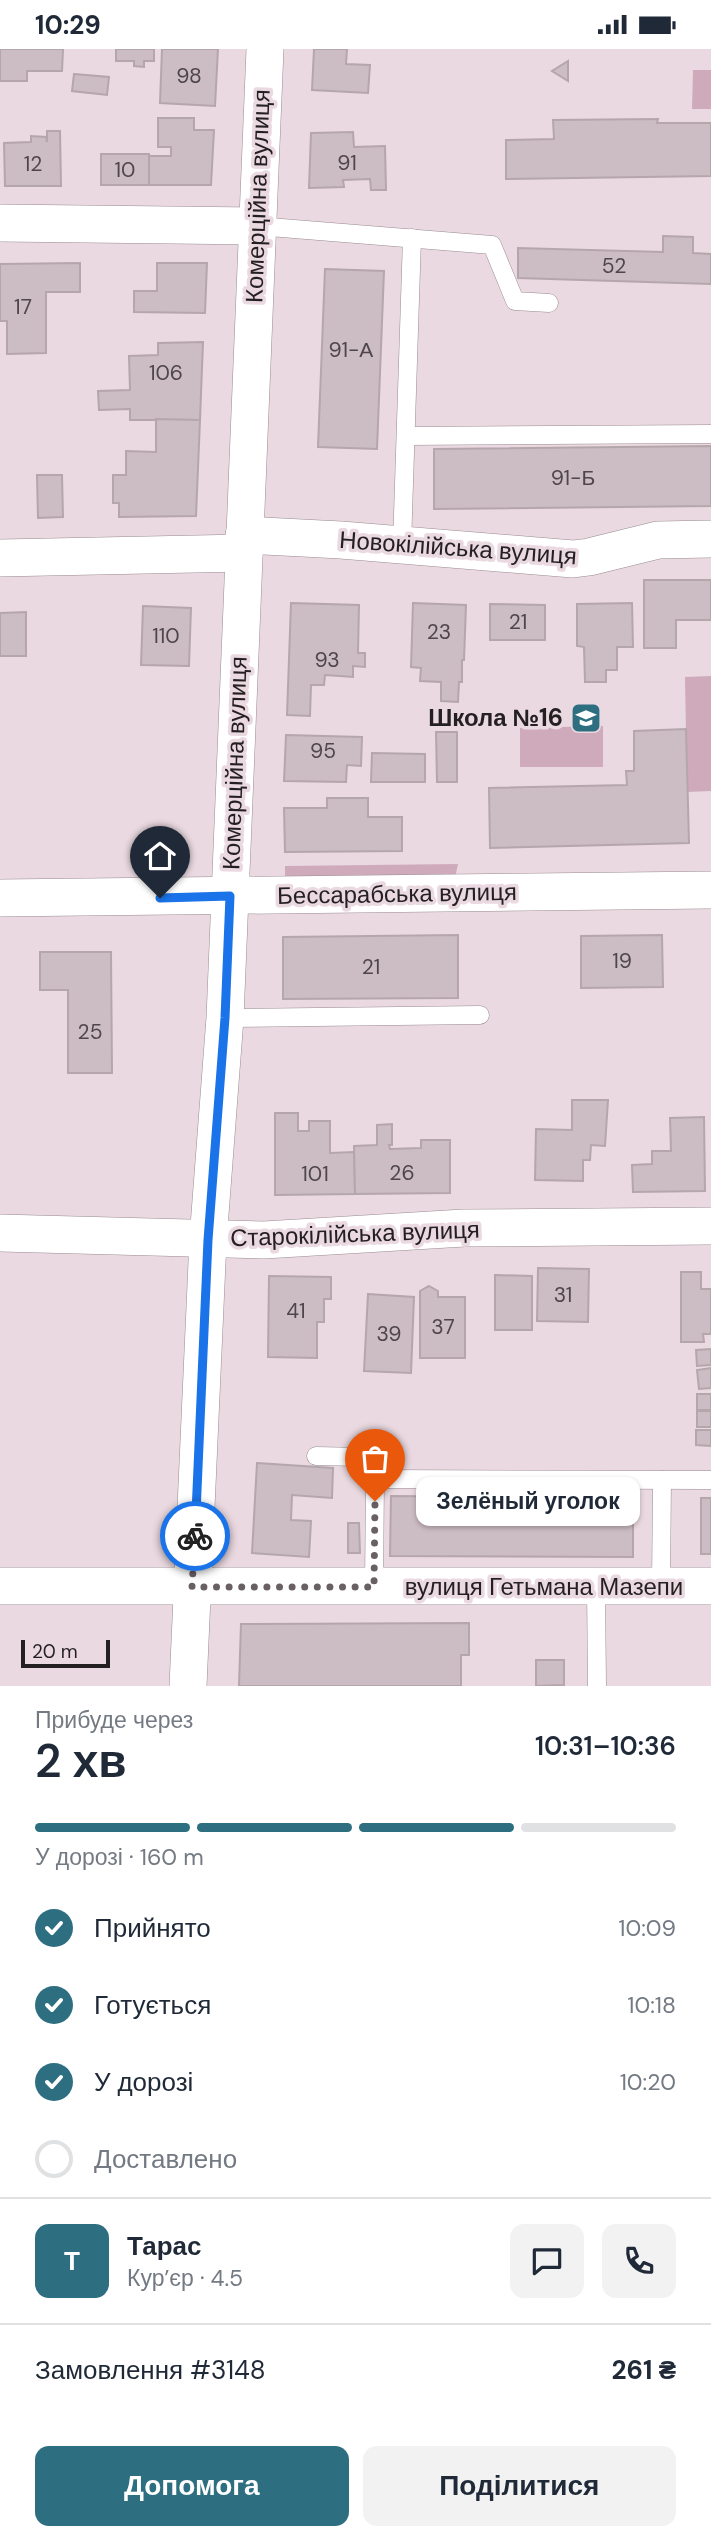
<!DOCTYPE html>
<html lang="uk">
<meta charset="utf-8">
<style>
:root{--surface:#fff;--page:#f2f2f3;--text:#1f2937;--muted:#747a83;--line:#e0e1e3;--accent:#2d6f81}
body{margin:0;font-family:"DM Sans",sans-serif;background:var(--page);color:var(--text);height:100vh;display:flex;flex-direction:column;font-size:26px;white-space:nowrap}
*{box-sizing:border-box;margin:0}
p{font-size:23px;color:var(--muted)}
.icon{flex:none;width:38px;height:38px;fill:none;stroke:currentColor;stroke-width:2;stroke-linecap:round;stroke-linejoin:round}
.map{position:relative;height:1637px;overflow:hidden}
.drawer{display:flex;flex-direction:column;background:var(--surface);flex:1}
.drawer>*{flex:none}
.scale{position:absolute;left:21px;bottom:18px;width:89px;box-sizing:border-box;padding-left:7px;border:4px solid #241f21;border-top:0;font-size:19px;line-height:24px;white-space:nowrap;color:#241f21;-webkit-text-stroke:5px #ead9e0;paint-order:stroke}
.pin{position:absolute;display:grid;place-items:center;width:60px;height:60px;color:#fff;margin:-72px -30px;border-radius:50% 50% 50% 0;rotate:-45deg;box-shadow:0 0 7px #0007}
.pin .icon{rotate:45deg}
.courier{position:absolute;display:grid;place-items:center;width:70px;height:70px;margin:-35px;border:5px solid #1a73e8;border-radius:50%;background:#fff;color:#222;box-shadow:0 2px 9px #0007}
.bubble{position:absolute;height:49px;border-radius:14px;background:var(--surface);box-shadow:0 2px 5px #0004;font-size:23px;font-weight:600;line-height:49px;text-align:center}
.summary em{font-style:normal;font-weight:600}
.summary div{display:flex;flex-direction:column-reverse}
.summary{display:flex;align-items:center;justify-content:space-between;height:119px;padding:0 35px}
h1{font-size:46px;font-weight:600;line-height:52px}
.bar{display:grid;grid-template-columns:repeat(4,1fr);gap:10px 7px;align-content:center;height:84px;padding:0 35px}
.bar i{height:9px;border-radius:5px;background:var(--line)}
.bar .on{background:var(--accent)}
.bar p{grid-column:span 4}
.line{display:flex;align-items:center;gap:18px;padding:0 35px;border-top:2px solid var(--line)}
.line div{flex:1}
.round{display:grid;place-items:center;flex:none;width:74px;height:74px;border-radius:14px;background:var(--page)}
ol{padding:0 35px;list-style:none}
li{display:flex;align-items:center;gap:21px;height:77px}
li p{margin-inline-start:auto}
li .icon{padding:7px;border-radius:50%;background:var(--accent);color:#fff;stroke-width:4}
li:last-child{color:var(--muted)}
li i{width:38px;height:38px;border:4px solid var(--line);border-radius:50%}
.primary-button{display:flex;gap:14px;margin-top:auto;padding:14px 35px}
.primary-button a{flex:1;height:80px;border-radius:14px;background:var(--accent);color:#fff;font-size:28px;font-weight:600;line-height:80px;text-align:center}
.primary-button a+a{background:var(--page);color:var(--text)}
.status{display:flex;justify-content:space-between;align-items:center;height:49px;padding:0 35px;background:var(--surface);direction:ltr}
.status svg{height:19px;fill:currentColor}
.map>svg:first-child{display:block}
</style>
<div class="status"><b>10:29</b><svg viewBox="0 0 49 12"><path d="M0 12V9h3v3zM5 12V6h3v6zM10 12V3h3v9zM15 12V0h3v12zM26 1h20v11H26zM47 4h2v5h-2z"/></svg></div>
<div class="map">
<svg width="711" height="1637" viewBox="0 0 711 1637">
<rect width="100%" height="100%" fill="#ead9e0"/>
<!-- green -->
<g fill="#cfaabb">
<path d="M 693,21 L 711,21 L 711,60 L 692,60 Z"/>
<path d="M 711,627 L 711,742 L 687,743 L 685,628 Z"/>
<path d="M 603,677 L 603,718 L 520,718 L 520,679 Z"/>
<path d="M 458,815 L 455,829 L 285,833 L 285,817 Z"/>
</g>
<!-- building -->
<g fill="#ccbcc3" stroke="#b5a6ac" stroke-width="2">
<path d="M 0,0 L 63,0 L 62,22 L 27,22 L 27,32 L 0,32 Z"/>
<path d="M 116,0 L 154,0 L 154,12 L 144,12 L 144,18 L 134,17 L 134,12 L 116,12 Z"/>
<path d="M 162,0 L 218,0 L 215,57 L 160,54 Z"/>
<path d="M 314,0 L 347,0 L 346,15 L 370,16 L 368,44 L 312,41 Z"/>
<path d="M 568,12 L 568,32 L 552,22 Z"/>
<path d="M 74,25 L 109,28 L 107,46 L 72,42 Z"/>
<path d="M 158,69 L 194,69 L 194,81 L 214,81 L 211,136 L 149,136 L 149,107 L 171,107 L 171,98 L 158,98 Z"/>
<path d="M 658,70 L 657,74 L 711,74 L 711,127 L 506,130 L 506,91 L 554,90 L 553,71 Z"/>
<path d="M 47,82 L 60,82 L 61,137 L 5,137 L 4,94 L 31,93 L 31,87 L 46,88 L 47,93 Z"/>
<path d="M 353,83 L 354,98 L 385,97 L 386,141 L 371,141 L 370,130 L 343,131 L 344,138 L 309,139 L 311,84 Z"/>
<rect x="101" y="105" width="48" height="31"/>
<path d="M 663,187 L 693,188 L 693,204 L 711,205 L 711,235 L 518,229 L 518,199 L 663,203 Z"/>
<path d="M 80,214 L 80,243 L 46,243 L 46,304 L 7,305 L 7,272 L 0,272 L 0,215 Z"/>
<path d="M 157,214 L 207,214 L 205,264 L 134,263 L 134,242 L 157,242 Z"/>
<path d="M 325,220 L 384,222 L 377,400 L 318,398 Z"/>
<path d="M 203,293 L 200,371 L 130,371 L 130,360 L 99,361 L 98,342 L 130,341 L 129,307 L 158,306 L 158,294 Z"/>
<path d="M 156,370 L 200,371 L 196,467 L 119,468 L 119,454 L 113,454 L 113,426 L 126,426 L 126,402 L 156,403 Z"/>
<path d="M 711,397 L 711,457 L 434,460 L 434,400 Z"/>
<path d="M 37,426 L 62,426 L 63,468 L 38,469 Z"/>
<path d="M 644,531 L 711,531 L 711,571 L 676,571 L 676,599 L 644,599 Z"/>
<path d="M 291,554 L 359,556 L 358,604 L 365,604 L 365,618 L 353,617 L 353,628 L 325,626 L 324,636 L 311,636 L 310,667 L 287,666 Z"/>
<path d="M 413,554 L 466,556 L 464,611 L 462,611 L 462,633 L 459,633 L 458,653 L 441,652 L 441,633 L 420,632 L 421,619 L 411,618 Z"/>
<path d="M 632,554 L 633,598 L 617,598 L 617,621 L 606,621 L 606,633 L 585,633 L 584,598 L 577,597 L 577,555 Z"/>
<path d="M 490,555 L 545,556 L 545,591 L 490,591 Z"/>
<path d="M 143,557 L 191,559 L 189,617 L 141,616 Z"/>
<path d="M 26,563 L 26,607 L 0,607 L 0,564 Z"/>
<path d="M 686,680 L 689,794 L 490,799 L 489,739 L 627,736 L 626,722 L 634,722 L 634,682 Z"/>
<path d="M 436,683 L 457,683 L 457,733 L 437,733 Z"/>
<path d="M 286,686 L 362,688 L 361,717 L 347,716 L 346,733 L 284,732 Z"/>
<path d="M 372,704 L 425,705 L 425,733 L 371,733 Z"/>
<path d="M 327,749 L 368,749 L 368,768 L 402,768 L 402,802 L 285,803 L 284,759 L 327,759 Z"/>
<path d="M 458,886 L 458,949 L 283,950 L 283,888 Z"/>
<path d="M 662,886 L 663,938 L 581,939 L 581,887 Z"/>
<path d="M 40,903 L 111,903 L 112,1024 L 68,1024 L 68,941 L 40,941 Z"/>
<path d="M 572,1051 L 608,1051 L 605,1097 L 591,1096 L 590,1111 L 583,1111 L 583,1132 L 535,1131 L 536,1080 L 572,1081 Z"/>
<path d="M 275,1064 L 298,1064 L 298,1082 L 309,1082 L 309,1072 L 330,1072 L 330,1104 L 354,1103 L 355,1145 L 275,1146 Z"/>
<path d="M 704,1068 L 705,1142 L 633,1143 L 632,1116 L 652,1115 L 652,1102 L 671,1102 L 670,1069 Z"/>
<path d="M 392,1075 L 392,1096 L 389,1096 L 390,1100 L 421,1099 L 421,1091 L 450,1091 L 450,1144 L 355,1145 L 354,1097 L 377,1096 L 377,1076 Z"/>
<path d="M 538,1219 L 589,1220 L 588,1273 L 537,1272 Z"/>
<path d="M 681,1223 L 701,1223 L 701,1240 L 711,1240 L 711,1285 L 703,1285 L 704,1293 L 681,1293 Z"/>
<path d="M 495,1226 L 532,1227 L 532,1281 L 495,1281 Z"/>
<path d="M 269,1227 L 331,1228 L 331,1250 L 324,1250 L 324,1273 L 317,1273 L 317,1309 L 268,1308 Z"/>
<path d="M 429,1237 L 438,1242 L 438,1248 L 465,1248 L 465,1309 L 420,1309 L 420,1242 Z"/>
<path d="M 368,1245 L 414,1248 L 411,1324 L 364,1322 Z"/>
<path d="M 711,1300 L 711,1316 L 697,1317 L 696,1301 Z"/>
<path d="M 711,1319 L 711,1339 L 699,1340 L 697,1321 Z"/>
<rect x="697" y="1345" width="14" height="16"/>
<rect x="697" y="1362" width="14" height="16"/>
<path d="M 696,1381 L 711,1381 L 711,1397 L 696,1396 Z"/>
<path d="M 257,1414 L 333,1419 L 332,1449 L 292,1446 L 291,1471 L 311,1472 L 309,1508 L 252,1504 Z"/>
<path d="M 391,1447 L 633,1449 L 633,1508 L 390,1507 Z"/>
<rect x="701" y="1449" width="10" height="56"/>
<path d="M 348,1474 L 359,1474 L 360,1504 L 348,1504 Z"/>
<path d="M 469,1574 L 469,1606 L 461,1606 L 461,1637 L 239,1637 L 241,1575 Z"/>
<path d="M 536,1611 L 564,1611 L 564,1636 L 536,1637 Z"/>
</g>
<g fill="none" stroke-linecap="round" stroke-linejoin="round">
<!-- service casing -->
<g stroke="#9a8b91" stroke-width="19">
<g id="service">
<path d="M 257,177 L 492,196 L 515,252 L 549,254"/>
<path d="M 406,387 L 711,385"/>
<path d="M 402,496 L 412,189"/>
<path d="M 225,969 L 480,966"/>
<path d="M 316,1407 L 361,1408 L 375,1430 L 374,1538"/>
<path d="M 375,1430 L 711,1431"/>
<path d="M 661,1537 L 662,1431"/>
<path d="M 596,1538 L 597,1637"/>
</g>
</g>
<!-- minor casing -->
<g stroke="#9a8b91" stroke-width="38">
<g id="minor">
<path d="M 0,174 L 257,177"/>
<path d="M 244,486 L 341,491 L 573,510 L 589,508 L 658,491 L 711,490"/>
<path d="M 0,509 L 244,504"/>
<path d="M 0,849 L 711,841"/>
<path d="M 0,1184 L 264,1191 L 464,1179 L 711,1177"/>
<path d="M 0,1537 L 711,1537"/>
<path d="M 188,1637 L 208,1191 L 225,969 L 265,0"/>
</g>
</g>
<!-- service -->
<use href="#service" stroke="#fff" stroke-width="18"/>
<!-- minor -->
<use href="#minor" stroke="#fff" stroke-width="37"/>
</g>
<g fill="none" stroke-linecap="round" stroke-linejoin="round">
<!-- done -->
<path stroke="#696064" stroke-width="7" stroke-dasharray="0 12.6" d="M 195,1487 L 192,1538 L 374,1538 L 375,1452"/>
<!-- route -->
<path stroke="#1a73e8" stroke-width="9" d="M 160,849 L 230,847 L 225,969 L 208,1191 L 195,1487"/>
</g>
<!-- icons -->
<defs>
<g id="school-square" transform="scale(1.575)"><rect x="-9" y="-9" width="18" height="18" rx="4" fill="#2d6f81" stroke="#ead9e0"/><path d="M0-5L7-2L0 1L-7-2ZM-4 1L0 2.5L4 1V4Q0 6-4 4Z" fill="#fff"/></g>
</defs>
<g fill-rule="evenodd">
<use href="#school-square" x="586" y="669"/>
</g>
<g text-anchor="middle" stroke-width="7" stroke-linejoin="round" paint-order="stroke">
<!-- number labels -->
<g font-size="21" fill="#4e464a">
<text x="189" y="34">98</text>
<text x="347" y="121">91</text>
<text x="33" y="122">12</text>
<text x="125" y="128">10</text>
<text x="614" y="224">52</text>
<text x="23" y="265">17</text>
<text x="351" y="308">91-А</text>
<text x="166" y="331">106</text>
<text x="573" y="436">91-Б</text>
<text x="518" y="580">21</text>
<text x="439" y="590">23</text>
<text x="166" y="594">110</text>
<text x="327" y="618">93</text>
<text x="323" y="709">95</text>
<text x="622" y="919">19</text>
<text x="371" y="925">21</text>
<text x="90" y="990">25</text>
<text x="402" y="1131">26</text>
<text x="315" y="1132">101</text>
<text x="563" y="1253">31</text>
<text x="296" y="1269">41</text>
<text x="443" y="1285">37</text>
<text x="389" y="1292">39</text>
</g>
<!-- street labels -->
<g font-size="24" fill="#241f21" stroke="#ead9e0">
<text transform="translate(258 147) rotate(-88)" y="8">Комерційна вулиця</text>
<text transform="translate(458 499) rotate(4)" y="8">Новокілійська вулиця</text>
<text transform="translate(235 714) rotate(-88)" y="8">Комерційна вулиця</text>
<text transform="translate(397 845) rotate(-1)" y="8">Бессарабська вулиця</text>
<text transform="translate(355 1185) rotate(-2)" y="8">Старокілійська вулиця</text>
<text x="544" y="1546">вулиця Гетьмана Мазепи</text>
</g>
<!-- poi labels -->
<g font-size="24" font-weight="bold" fill="#241f21" stroke="#ead9e0" text-anchor="end">
<text x="563" y="677">Школа №16</text>
</g>
</g>
</svg>
<div class="scale">20 m</div>
<div class="pin" style="left:375px;top:1452px;background:#ea580c"><svg class="icon" aria-label="bag" viewBox="0 0 24 24"><path d="M5 8h14l-1 12H6zM9 8a3 3 0 0 1 6 0"/></svg></div>
<div class="pin" style="left:160px;top:849px;background:#1f2937"><svg class="icon" aria-label="home" viewBox="0 0 24 24"><path d="M3 11l9-7 9 7M6 9v11h12V9"/></svg></div>
<div class="courier" style="left:195px;top:1487px"><svg class="icon" aria-label="bike" viewBox="0 0 24 24"><circle cx="6" cy="16" r="4"/><circle cx="18" cy="16" r="4"/><path d="M6 16l4-8h5l3 8M10 8l3 8H6M13 5h3"/></svg></div>
<div class="bubble" style="left:416px;top:1428px;width:224px">Зелёный уголок</div>
</div>
<section class="drawer">
<div class="summary"><div><h1>2 хв</h1><p>Прибуде через</p></div><em>10:31–10:36</em></div>
<div class="bar"><i class="on"></i><i class="on"></i><i class="on"></i><i></i><p>У дорозі · 160 m</p></div>
<ol>
<li><svg class="icon" aria-label="check" viewBox="0 0 24 24"><path d="M5 12l5 5 9-10"/></svg>Прийнято<p>10:09</p></li>
<li><svg class="icon" aria-label="check" viewBox="0 0 24 24"><path d="M5 12l5 5 9-10"/></svg>Готується<p>10:18</p></li>
<li><svg class="icon" aria-label="check" viewBox="0 0 24 24"><path d="M5 12l5 5 9-10"/></svg>У дорозі<p>10:20</p></li>
<li><i></i>Доставлено</li>
</ol>
<div class="line" style="height:126px"><b class="round" style="background:var(--accent);color:#fff">Т</b><div><b>Тарас</b><p>Кур’єр · 4.5</p></div><a class="round"><svg class="icon" aria-label="chat" viewBox="0 0 24 24"><path d="M4 5h16v11H9l-5 4z"/></svg></a><a class="round"><svg class="icon" aria-label="phone" viewBox="0 0 24 24"><path d="M5 4h4l2 5-3 2q2 4 5 5l2-3 5 2v4C11 20 4 13 5 4z"/></svg></a></div>
<div class="line" style="height:91px"><div>Замовлення #3148</div><b>261 ₴</b></div>
<div class="primary-button"><a>Допомога</a><a>Поділитися</a></div>
</section>
